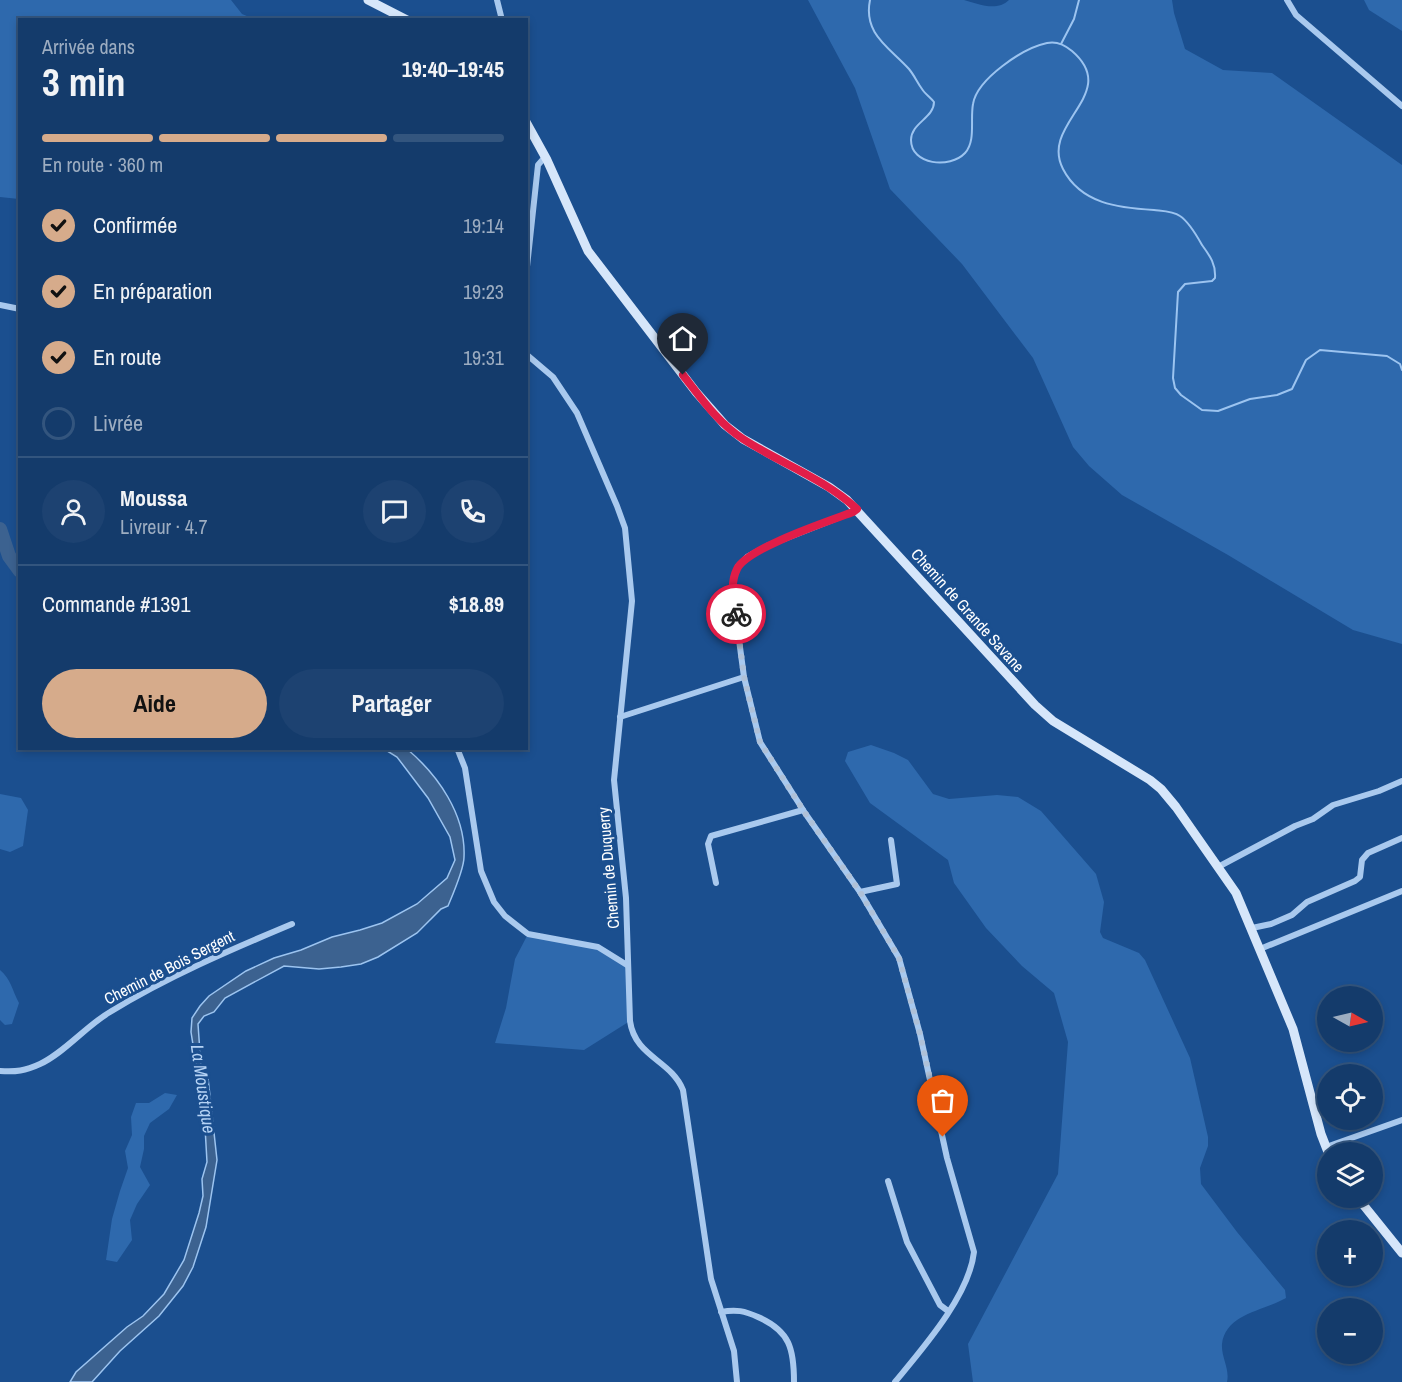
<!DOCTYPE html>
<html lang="fr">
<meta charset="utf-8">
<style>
:root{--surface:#143b6b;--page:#1d4271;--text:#f1f3f6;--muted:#9dadc1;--line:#33557e;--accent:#d6ab8b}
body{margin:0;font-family:"Archivo Narrow",sans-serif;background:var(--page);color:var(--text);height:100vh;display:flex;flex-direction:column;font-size:22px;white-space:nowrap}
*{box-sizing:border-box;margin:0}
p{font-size:20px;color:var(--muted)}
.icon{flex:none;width:33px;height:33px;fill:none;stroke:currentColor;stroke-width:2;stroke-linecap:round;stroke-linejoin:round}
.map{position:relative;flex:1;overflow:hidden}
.details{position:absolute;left:18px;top:18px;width:510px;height:732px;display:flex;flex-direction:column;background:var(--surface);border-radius:0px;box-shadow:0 3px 9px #0003,0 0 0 2px var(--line)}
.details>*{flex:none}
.needle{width:39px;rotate:98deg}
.controls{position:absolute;left:1317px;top:986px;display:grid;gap:12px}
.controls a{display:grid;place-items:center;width:66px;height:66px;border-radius:50%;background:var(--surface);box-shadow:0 3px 9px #0003,0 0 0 2px var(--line);font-size:30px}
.pin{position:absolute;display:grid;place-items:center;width:51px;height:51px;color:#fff;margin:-62px -26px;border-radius:50% 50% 50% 0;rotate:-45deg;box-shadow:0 0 6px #0007}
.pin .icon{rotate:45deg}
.courier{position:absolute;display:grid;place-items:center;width:60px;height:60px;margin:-30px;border:4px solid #e11d48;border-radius:50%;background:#fff;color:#222;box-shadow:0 2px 8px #0007}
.overview em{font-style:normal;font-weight:800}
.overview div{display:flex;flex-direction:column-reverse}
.overview{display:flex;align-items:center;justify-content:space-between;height:102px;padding:0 24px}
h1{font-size:39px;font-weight:800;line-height:45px}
.bar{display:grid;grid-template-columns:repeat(4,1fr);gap:9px 6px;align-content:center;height:72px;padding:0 24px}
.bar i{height:8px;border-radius:4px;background:var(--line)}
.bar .selected{background:var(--accent)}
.bar p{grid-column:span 4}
.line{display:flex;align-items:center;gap:15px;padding:0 24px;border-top:2px solid var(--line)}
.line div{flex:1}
.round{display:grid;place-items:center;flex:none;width:63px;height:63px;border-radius:32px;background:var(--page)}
ol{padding:0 24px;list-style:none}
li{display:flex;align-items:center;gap:18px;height:66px}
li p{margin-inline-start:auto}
li .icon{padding:6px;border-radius:50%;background:var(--accent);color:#111;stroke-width:4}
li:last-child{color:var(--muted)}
li i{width:33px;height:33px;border:3px solid var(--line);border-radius:50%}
.primary-button{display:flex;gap:12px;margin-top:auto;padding:12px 24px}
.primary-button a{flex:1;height:69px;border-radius:36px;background:var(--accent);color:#111;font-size:24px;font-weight:800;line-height:69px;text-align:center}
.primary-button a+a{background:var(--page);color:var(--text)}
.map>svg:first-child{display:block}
</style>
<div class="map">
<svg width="1402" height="1382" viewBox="0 0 1402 1382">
<rect width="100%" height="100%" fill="#1b4f8f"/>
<!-- green -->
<g fill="#2e69ad">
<path d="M 0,0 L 231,0 L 242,14 L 254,19 L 20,20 L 19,199 L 0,197 Z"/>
<path d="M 808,0 L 964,0 C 978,4 997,12 1009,0 L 1172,0 L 1174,13 L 1185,49 L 1223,70 L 1272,73 L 1402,165 L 1402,644 L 1353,630 L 1228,555 L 1122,495 L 1089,466 L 1073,447 L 1033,358 L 962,264 L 890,189 L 855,88 Z"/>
<path d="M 1364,0 L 1402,0 L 1402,31 L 1369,10 Z"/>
<path d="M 871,745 L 894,753 L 908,760 L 933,794 L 949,799 L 997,795 L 1018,797 L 1041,811 L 1096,874 L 1104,902 L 1100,932 L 1103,938 L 1139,953 L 1145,960 L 1190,1058 L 1208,1137 L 1208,1146 L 1200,1168 L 1201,1184 L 1237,1232 L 1285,1290 L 1286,1298 L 1280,1301 C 1259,1311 1225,1316 1222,1344 C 1221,1357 1230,1369 1227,1382 L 973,1382 L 968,1344 L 1058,1174 L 1068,1042 L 1054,993 L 1022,966 L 986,928 L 954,883 L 948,860 L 870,803 L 845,761 L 848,752 Z"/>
<path d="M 0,794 L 21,798 L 28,810 L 23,846 L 10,852 L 0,849 Z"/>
<path d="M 528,934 L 598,947 L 627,965 L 630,1021 L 584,1050 L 495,1043 L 506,1008 L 515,959 Z"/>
<path d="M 0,970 C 11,979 12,990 19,1003 L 12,1024 L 5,1025 L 0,1020 Z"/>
<path d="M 165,1093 L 177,1095 L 169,1109 L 150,1123 L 144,1136 L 144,1149 L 140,1167 L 150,1185 L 137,1204 L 130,1220 L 132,1240 L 117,1262 L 106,1260 L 112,1219 L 120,1191 L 128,1168 L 125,1151 L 132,1135 L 131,1117 L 136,1103 L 149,1103 Z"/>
</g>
<!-- water -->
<path fill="#3c6290" stroke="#9cc4f0" stroke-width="1.5" d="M 384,749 L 407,749 C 438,775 466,815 464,857 C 464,869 453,894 448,906 L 441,909 L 417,933 L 378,957 L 361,964 L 341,967 L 319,969 L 284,966 L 225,998 L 214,1012 L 204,1016 L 198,1024 L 201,1067 L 208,1078 L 217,1160 L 206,1227 L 193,1267 L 183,1286 L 159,1316 L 120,1351 L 92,1382 L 70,1382 L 76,1372 L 127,1327 L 143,1316 L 164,1294 L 184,1260 L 199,1213 L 203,1196 L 202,1179 L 207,1162 L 203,1092 L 197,1070 L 191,1032 L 192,1018 L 200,1006 L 209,996 L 246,971 L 274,958 L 301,950 L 332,937 L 360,930 L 382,923 L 417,904 L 447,878 L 455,860 L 450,837 L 428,798 L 397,757 Z"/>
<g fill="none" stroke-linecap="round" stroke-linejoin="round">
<!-- stream -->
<g stroke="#9cc4f0" stroke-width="2">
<path d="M 870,0 C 863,34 889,47 909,69 C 914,75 917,82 922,89 C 925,94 930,97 934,102 C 934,118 911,123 911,140 C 911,165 950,169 965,153 C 976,141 970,120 973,104 C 977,79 1023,48 1047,43 C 1056,41 1065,45 1072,51 C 1122,94 1039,123 1063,169 C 1081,204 1119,208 1154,210 C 1162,211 1173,211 1180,216 C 1189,222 1197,236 1202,245 C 1210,256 1216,264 1215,278 L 1212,281 L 1185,284 L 1178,292 L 1173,378 L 1175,388 L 1181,395 L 1202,410 L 1218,411 L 1250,399 L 1277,395 L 1292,389 L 1306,360 L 1320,350 L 1387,356 L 1400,364 L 1402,370"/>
<path d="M 1061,44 L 1074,19 L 1079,0"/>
</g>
<!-- river -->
<path stroke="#3c6290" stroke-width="14" d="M 0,529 L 9,556 L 20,571"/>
<!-- street -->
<g stroke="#a9c9ee" stroke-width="6">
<path d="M 497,0 L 502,20"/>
<path d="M 1287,0 L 1296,15 L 1402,106"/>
<path d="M 526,276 L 538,165 L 545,157"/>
<path d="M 0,305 L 20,309"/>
<path d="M 526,354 L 553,377 L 577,413 L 617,506 L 625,528 L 632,601 L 614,780 L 626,898 L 630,1021 C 635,1057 671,1060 683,1090 L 711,1279 L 734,1351 L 737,1382"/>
<path d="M 857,509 L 853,512 L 769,545 L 747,557 L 738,566 L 733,581 L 733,595 L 744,677 L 760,742 L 805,813 L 860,892 L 899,958 L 920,1034 L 947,1158 L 974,1252 C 969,1296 923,1348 895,1382"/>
<path d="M 620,717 L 744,677"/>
<path d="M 457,748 L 465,768 L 481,871 L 494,902 L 505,916 L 528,934 L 598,947 L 627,965"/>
<path d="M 1218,867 L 1295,826 L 1313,819 L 1333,805 L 1379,791 L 1402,781"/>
<path d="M 716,883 L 708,844 L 711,836 L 803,810"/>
<path d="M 860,892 L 897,884 L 891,840"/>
<path d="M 1252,928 L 1271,924 L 1292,915 L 1307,902 L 1355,881 L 1360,877 L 1362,860 L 1368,853 L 1402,838"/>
<path d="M 1260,949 L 1402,891"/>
<path d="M 0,1071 C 16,1072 25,1071 40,1064 C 64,1053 86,1026 110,1012 C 167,977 230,950 292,924"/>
<path d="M 1326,1147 L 1402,1120"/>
<path d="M 888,1181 L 907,1242 L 940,1305 L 948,1311"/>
<path d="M 721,1312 C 736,1309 745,1311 758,1317 C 790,1331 794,1349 794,1382"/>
</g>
<!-- secondary -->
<g stroke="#d6e6fa" stroke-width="9">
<path d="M 368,0 L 407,20"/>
<path d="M 526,122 L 547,160 L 588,251 L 696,392 L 725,425 L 743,439 L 829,487 L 847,500 L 1035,705 L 1053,721 L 1150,780 L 1161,789 L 1176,807 L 1236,893 L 1293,1029 L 1321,1134 L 1328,1152"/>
<path d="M 1357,1197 L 1402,1253"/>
</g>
</g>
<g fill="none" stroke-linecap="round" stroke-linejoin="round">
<!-- done -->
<path stroke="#afc1d8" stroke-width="6" stroke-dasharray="0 10.8" d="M 736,614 L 744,677 L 760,742 L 803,810 L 860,892 L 899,958 L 920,1034 L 943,1137"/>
<!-- route -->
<path stroke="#e11d48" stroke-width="8" d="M 683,375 C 701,398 718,423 743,439 C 780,463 823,478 857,509 L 853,512 C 829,521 747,548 737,569 C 730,583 733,599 736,614"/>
</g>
<g text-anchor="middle" stroke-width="6" stroke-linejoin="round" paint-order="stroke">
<!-- street labels -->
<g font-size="16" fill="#fff" stroke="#1b4f8f">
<text transform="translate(968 610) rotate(48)" y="6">Chemin de Grande Savane</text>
<text transform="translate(608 868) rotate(-95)" y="6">Chemin de Duquerry</text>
<text transform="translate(169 967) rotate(-27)" y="6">Chemin de Bois Sergent</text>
</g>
<!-- water labels -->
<g font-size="18" font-style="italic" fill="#b5d3f5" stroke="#1b4f8f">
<text transform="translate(203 1089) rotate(82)" y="6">La Moustique</text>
</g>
</g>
</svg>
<div class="controls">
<a><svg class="needle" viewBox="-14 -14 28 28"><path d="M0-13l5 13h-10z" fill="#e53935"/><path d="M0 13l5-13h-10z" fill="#9dadc1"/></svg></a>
<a><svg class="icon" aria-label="locate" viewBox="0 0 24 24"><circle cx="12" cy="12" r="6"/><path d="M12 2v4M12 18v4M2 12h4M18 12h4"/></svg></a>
<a><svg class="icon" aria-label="layers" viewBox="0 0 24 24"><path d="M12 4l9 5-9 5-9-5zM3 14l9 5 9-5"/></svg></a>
<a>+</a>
<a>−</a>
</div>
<div class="pin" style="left:943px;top:1137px;background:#ea580c"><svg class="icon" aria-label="bag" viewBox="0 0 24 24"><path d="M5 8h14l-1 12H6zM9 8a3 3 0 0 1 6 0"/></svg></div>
<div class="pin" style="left:683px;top:375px;background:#1f2937"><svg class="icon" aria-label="home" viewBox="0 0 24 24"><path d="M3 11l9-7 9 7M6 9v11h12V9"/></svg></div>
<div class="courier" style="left:736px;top:614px"><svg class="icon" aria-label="bike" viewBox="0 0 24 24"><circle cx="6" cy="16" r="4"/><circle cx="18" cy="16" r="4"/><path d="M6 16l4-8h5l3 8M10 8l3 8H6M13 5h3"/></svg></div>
<section class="details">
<div class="overview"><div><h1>3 min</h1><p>Arrivée dans</p></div><em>19:40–19:45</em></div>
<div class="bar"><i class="selected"></i><i class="selected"></i><i class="selected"></i><i></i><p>En route · 360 m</p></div>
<ol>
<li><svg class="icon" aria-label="check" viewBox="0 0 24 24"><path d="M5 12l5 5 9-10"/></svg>Confirmée<p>19:14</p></li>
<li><svg class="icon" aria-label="check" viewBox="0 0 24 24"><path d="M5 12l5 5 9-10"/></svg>En préparation<p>19:23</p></li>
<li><svg class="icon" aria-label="check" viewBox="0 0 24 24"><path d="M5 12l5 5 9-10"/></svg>En route<p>19:31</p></li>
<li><i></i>Livrée</li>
</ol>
<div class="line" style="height:108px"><a class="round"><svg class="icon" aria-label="person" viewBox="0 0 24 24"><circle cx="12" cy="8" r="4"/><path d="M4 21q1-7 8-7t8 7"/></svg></a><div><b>Moussa</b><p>Livreur · 4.7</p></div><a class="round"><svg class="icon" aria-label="chat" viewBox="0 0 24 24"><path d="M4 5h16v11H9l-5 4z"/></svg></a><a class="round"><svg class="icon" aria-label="phone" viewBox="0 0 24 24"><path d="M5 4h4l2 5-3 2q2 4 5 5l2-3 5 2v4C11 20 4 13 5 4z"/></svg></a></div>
<div class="line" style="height:78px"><div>Commande #1391</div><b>$18.89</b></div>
<div class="primary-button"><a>Aide</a><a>Partager</a></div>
</section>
</div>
